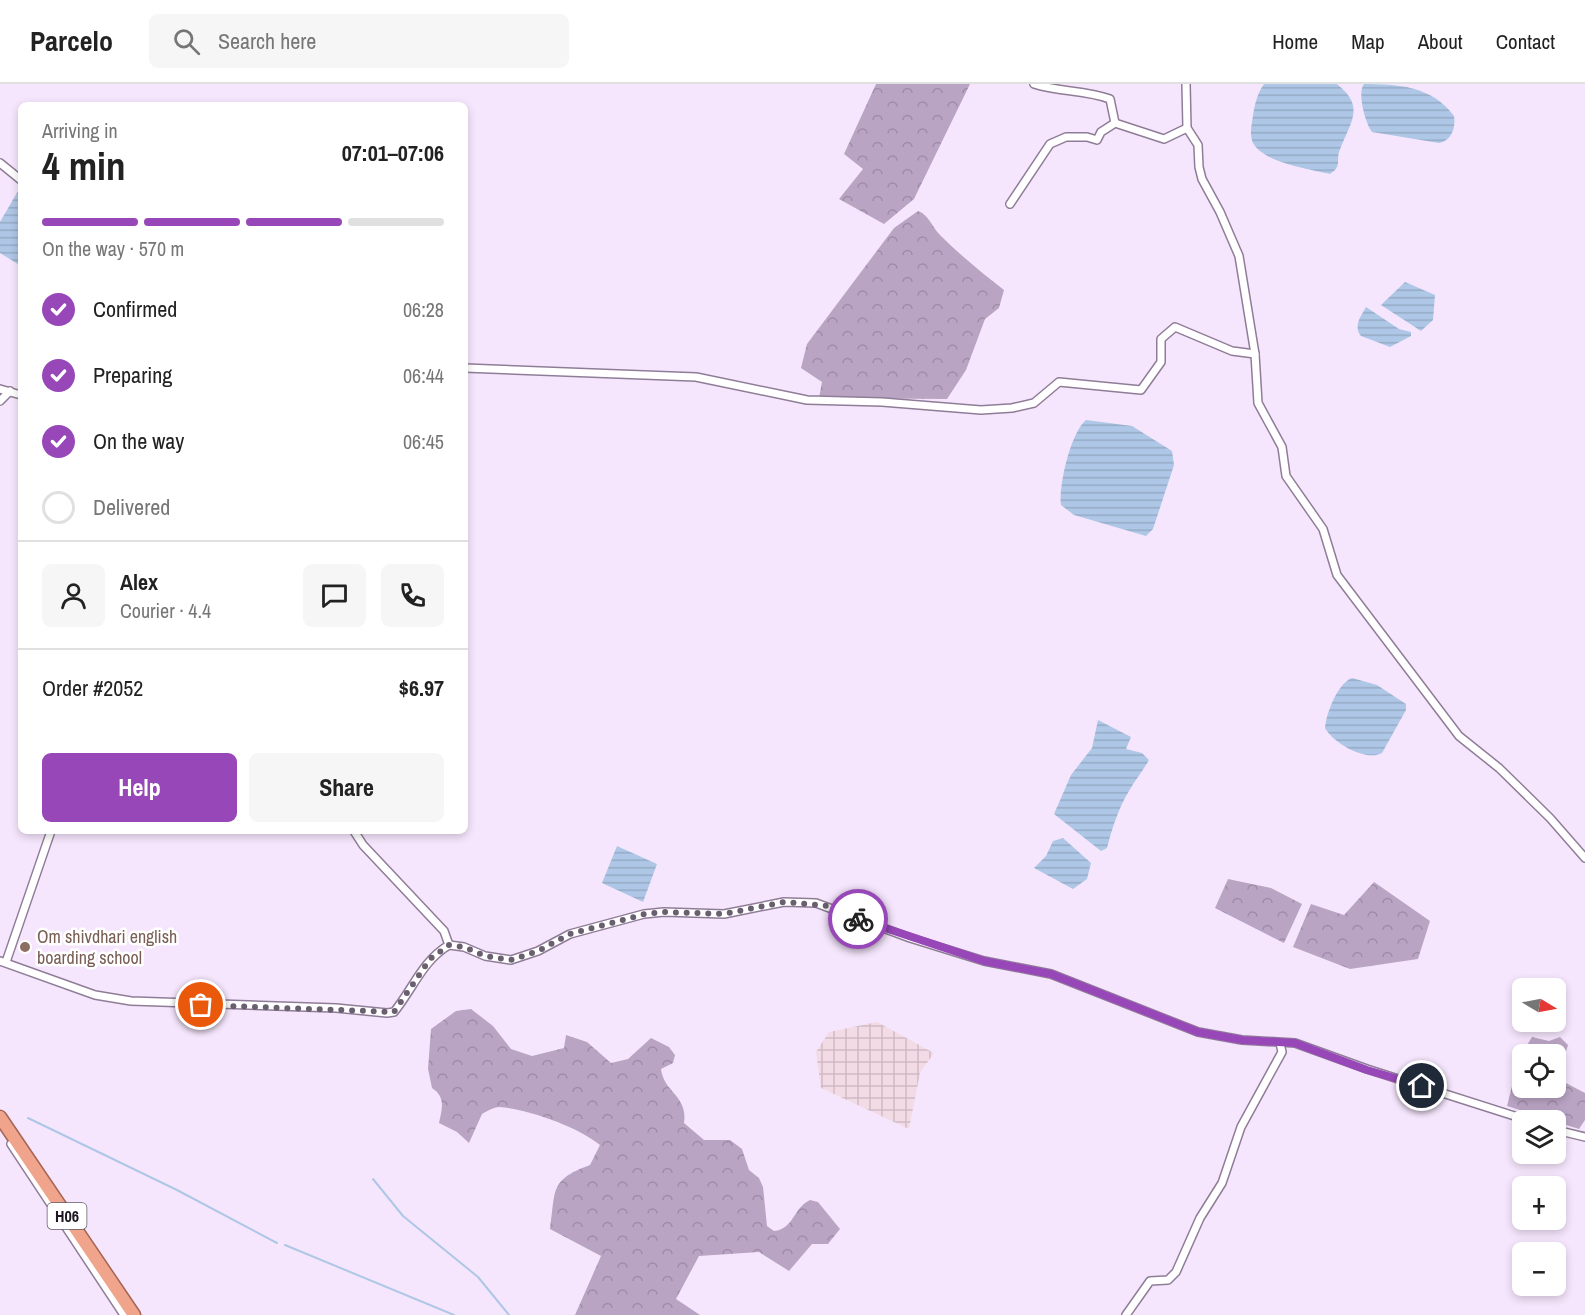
<!DOCTYPE html>
<meta charset="utf-8">
<style>
:root{--surface:#fff;--page:#f6f6f6;--text:#222;--muted:#767676;--line:#e0e0e0;--accent:#9747b7}
body{margin:0;font-family:"Archivo Narrow",sans-serif;background:var(--page);color:var(--text);height:100vh;display:flex;flex-direction:column;font-size:22px;white-space:nowrap}
*{box-sizing:border-box;margin:0}
p{font-size:20px;color:var(--muted)}
.icon{flex:none;width:33px;height:33px;fill:none;stroke:currentColor;stroke-width:2;stroke-linecap:round;stroke-linejoin:round}
.map{position:relative;flex:1;overflow:hidden}
.side{position:absolute;left:18px;top:18px;width:450px;height:732px;display:flex;flex-direction:column;background:var(--surface);border-radius:9px;box-shadow:0 3px 9px #0003}
.side>*{flex:none}
.needle{width:39px;rotate:100deg}
.fabs{position:absolute;left:1512px;top:894px;display:grid;gap:12px}
.fabs a{display:grid;place-items:center;width:54px;height:54px;border-radius:9px;background:var(--surface);box-shadow:0 3px 9px #0003;font-size:30px}
.pin{position:absolute;display:grid;place-items:center;width:51px;height:51px;color:#fff;margin:-26px;border:3px solid #fff;border-radius:50%;box-shadow:0 2px 6px #0007}
.courier{position:absolute;display:grid;place-items:center;width:60px;height:60px;margin:-30px;border:4px solid #9747b7;border-radius:50%;background:#fff;color:#222;box-shadow:0 2px 8px #0007}
.summary em{font-style:normal;font-weight:800}
.summary div{display:flex;flex-direction:column-reverse}
.summary{display:flex;align-items:center;justify-content:space-between;height:102px;padding:0 24px}
h1{font-size:39px;font-weight:800;line-height:45px}
.bar{display:grid;grid-template-columns:repeat(4,1fr);gap:9px 6px;align-content:center;height:72px;padding:0 24px}
.bar i{height:8px;border-radius:4px;background:var(--line)}
.bar .current{background:var(--accent)}
.bar p{grid-column:span 4}
.line{display:flex;align-items:center;gap:15px;padding:0 24px;border-top:2px solid var(--line)}
.line div{flex:1}
.round{display:grid;place-items:center;flex:none;width:63px;height:63px;border-radius:9px;background:var(--page)}
ol{padding:0 24px;list-style:none}
li{display:flex;align-items:center;gap:18px;height:66px}
li p{margin-inline-start:auto}
li .icon{padding:6px;border-radius:50%;background:var(--accent);color:#fff;stroke-width:4}
li:last-child{color:var(--muted)}
li i{width:33px;height:33px;border:3px solid var(--line);border-radius:50%}
.primary-button{display:flex;gap:12px;margin-top:auto;padding:12px 24px}
.primary-button a{flex:1;height:69px;border-radius:9px;background:var(--accent);color:#fff;font-size:24px;font-weight:800;line-height:69px;text-align:center}
.primary-button a+a{background:var(--page);color:var(--text)}
header{display:flex;align-items:center;gap:36px;box-sizing:border-box;height:84px;padding:0 30px;background:var(--surface);border-bottom:2px solid var(--line)}
header strong{font-size:28px}
nav{display:flex;gap:33px;margin-inline-start:auto;font-size:21px}
.search{width:420px;height:54px;background:var(--page);display:flex;align-items:center;gap:15px;box-sizing:border-box;padding:0 21px;border-radius:9px;color:var(--muted);font-size:22px}
.map>svg:first-child{display:block}
</style>
<header>
<strong>Parcelo</strong>
<div class="search"><svg class="icon" aria-label="search" viewBox="0 0 24 24"><circle cx="10" cy="10" r="6"/><path d="M15 15l6 6"/></svg>Search here</div>
<nav><a>Home</a><a>Map</a><a>About</a><a>Contact</a></nav>
</header>
<div class="map">
<svg width="1585" height="1231" viewBox="0 0 1585 1231">
<defs>
<pattern id="industrial-grid" width="8" height="8" patternUnits="userSpaceOnUse" patternTransform="scale(1.5)"><rect width="8" height="8" fill="#f3dbe6"/><path d="M0 4h8M4 0v8" fill="none" stroke="#d0bbc5"/></pattern>
<pattern id="forest-crowns" width="20" height="18" patternUnits="userSpaceOnUse" patternTransform="scale(1.5)"><rect width="20" height="18" fill="#baa4c4"/><path d="M2 6a3 3 0 1 1 6 0M12 15a3 3 0 1 1 6 0" fill="none" stroke="#9f8ca8"/></pattern>
<pattern id="water-rules" width="6" height="5" patternUnits="userSpaceOnUse" patternTransform="scale(1.5)"><rect width="6" height="5" fill="#aec7e6"/><path d="M0 2.5h6" fill="none" stroke="#95aac5"/></pattern>
</defs>
<rect width="100%" height="100%" fill="#f6e6fd"/>
<!-- industrial -->
<path fill="url(#industrial-grid)" d="M 877,938 L 934,969 L 920,989 L 909,1045 L 821,1004 L 816,968 L 829,948 Z"/>
<!-- forest -->
<g fill="url(#forest-crowns)" fill-rule="evenodd">
<path d="M 876,0 L 970,0 L 914,115 L 884,140 L 839,115 L 863,85 L 844,70 Z"/>
<path d="M 918,127 C 929,131 932,143 940,151 C 960,171 982,189 1004,206 L 999,224 L 985,235 L 966,286 L 947,315 L 819,314 L 822,298 L 801,284 L 807,260 L 894,144 Z"/>
<path d="M 1228,795 L 1271,804 L 1302,820 L 1284,859 L 1215,824 Z"/>
<path d="M 1374,798 L 1430,837 L 1418,875 L 1350,885 L 1293,863 L 1311,820 L 1344,831 Z"/>
<path d="M 471,925 L 493,942 L 511,965 L 532,972 L 564,964 L 566,951 L 587,958 L 611,979 L 628,975 L 651,954 L 669,963 L 675,971 L 673,979 L 661,985 C 664,1009 688,1011 684,1039 L 704,1056 L 730,1056 L 742,1065 L 749,1086 L 759,1094 L 763,1103 L 767,1142 L 774,1147 C 794,1145 793,1124 810,1116 L 818,1118 L 840,1145 L 828,1160 L 812,1160 L 789,1187 L 759,1168 L 699,1172 L 676,1215 L 700,1231 L 575,1231 L 601,1172 L 550,1145 C 556,1106 549,1096 590,1081 L 600,1061 C 578,1043 528,1025 499,1023 C 494,1023 487,1027 482,1030 L 469,1059 L 457,1048 L 439,1039 C 442,1025 446,1013 432,1004 L 428,985 L 431,945 L 456,927 Z"/>
<path d="M 1532,953 L 1549,957 L 1560,953 L 1568,961 L 1560,987 L 1562,997 L 1585,1009 L 1585,1036 L 1579,1045 L 1507,1022 L 1519,974 ZM 1556,970 L 1556,1004 L 1522,1004 L 1522,970 Z"/>
</g>
<!-- water -->
<g fill="url(#water-rules)">
<path d="M 1264,0 L 1337,0 C 1367,24 1349,39 1339,68 C 1337,75 1340,80 1335,86 L 1330,90 C 1310,85 1264,79 1253,59 C 1249,50 1252,40 1253,31 C 1255,20 1257,10 1264,0 Z"/>
<path d="M 1364,0 C 1398,0 1432,2 1454,32 C 1456,44 1451,57 1439,59 L 1372,48 C 1365,39 1357,8 1364,0 Z"/>
<path d="M 18,107 L 21,108 L 21,182 L 0,169 L 0,138 Z"/>
<path d="M 1405,198 L 1435,211 L 1433,236 L 1421,247 L 1381,221 Z"/>
<path d="M 1366,223 L 1399,245 L 1411,248 L 1411,252 L 1390,263 L 1361,252 C 1353,242 1361,232 1366,223 Z"/>
<path d="M 1086,336 L 1132,342 L 1172,367 L 1174,381 L 1153,445 L 1146,452 L 1074,431 L 1061,421 C 1058,402 1071,348 1086,336 Z"/>
<path d="M 1352,594 L 1377,601 L 1406,620 L 1406,626 L 1382,669 C 1366,678 1333,659 1325,644 C 1326,629 1338,599 1352,594 Z"/>
<path d="M 1098,636 L 1131,653 L 1126,665 L 1142,669 L 1149,676 C 1143,687 1135,696 1129,707 C 1118,725 1112,745 1107,764 L 1101,767 L 1054,730 L 1071,691 L 1092,664 Z"/>
<path d="M 1063,754 L 1091,779 L 1087,795 L 1073,805 L 1034,784 L 1046,772 L 1053,757 Z"/>
<path d="M 617,762 L 657,780 L 643,818 L 602,799 Z"/>
</g>
<g fill="none" stroke-linecap="round" stroke-linejoin="round">
<!-- stream -->
<g stroke="#aec7e6" stroke-width="2">
<path d="M 28,1034 L 177,1106 L 277,1159"/>
<path d="M 373,1095 L 403,1132 L 478,1193 L 509,1231"/>
<path d="M 285,1161 L 454,1231"/>
</g>
<!-- minor casing -->
<g stroke="#8f7d97" stroke-width="10">
<g id="minor">
<path d="M 1034,0 C 1059,8 1085,6 1110,15 L 1115,39 L 1164,55 L 1187,44"/>
<path d="M 1186,0 L 1187,44 L 1198,61 L 1199,83 L 1202,95 L 1220,128 L 1239,172 L 1255,270"/>
<path d="M 0,79 L 21,96"/>
<path d="M 1010,120 L 1050,60 L 1066,53 L 1087,53 L 1097,56 L 1101,48 L 1115,39"/>
<path d="M 465,284 L 696,293 L 807,316 L 882,318 L 981,326 L 1012,324 L 1034,319 L 1059,298 L 1141,306 L 1161,278 L 1161,255 L 1175,243 L 1232,267 L 1255,270 L 1258,319 L 1282,363 L 1286,392 L 1323,445 L 1337,491 L 1459,652 L 1499,684 L 1550,734 L 1585,774"/>
<path d="M 0,305 L 21,311"/>
<path d="M 0,317 L 10,307"/>
<path d="M 354,747 L 363,761 L 444,847 L 449,861"/>
<path d="M 0,877 L 95,911 L 131,917 L 336,924 L 387,929 L 394,928 C 413,905 422,877 449,861 L 464,863 L 485,872 L 511,876 L 538,867 L 570,850 L 644,830 L 664,828 L 724,830 L 784,818 L 816,819 L 910,854 L 984,877 L 1051,890 L 1198,948 L 1242,956 L 1295,959 L 1367,985 L 1527,1036"/>
<path d="M 6,878 L 51,747"/>
<path d="M 1556,1046 L 1585,1053"/>
<path d="M 11,1060 L 124,1231"/>
<path d="M 1126,1231 L 1150,1197 L 1168,1196 L 1176,1188 L 1200,1134 L 1222,1099 L 1241,1043 L 1282,968 L 1280,959"/>
</g>
</g>
<!-- trunk casing -->
<g stroke="#a46454" stroke-width="15">
<path id="trunk" d="M 0,1033 L 134,1231"/>
</g>
<!-- minor -->
<use href="#minor" stroke="#fff" stroke-width="7"/>
<!-- trunk -->
<use href="#trunk" stroke="#f0a48c" stroke-width="12"/>
</g>
<g fill="none" stroke-linecap="round" stroke-linejoin="round">
<!-- done -->
<path stroke="#6a5f6e" stroke-width="6" stroke-dasharray="0 10.8" d="M 201,921 L 394,928 L 430,875 L 449,861 L 464,863 L 485,872 L 511,876 L 538,867 L 570,850 L 645,830 L 664,828 L 724,830 L 784,818 L 830,822 L 858,835"/>
<!-- route -->
<path stroke="#9747b7" stroke-width="8" d="M 858,835 L 984,877 L 1051,890 L 1198,948 L 1242,956 L 1295,959 L 1367,986 L 1422,1002"/>
</g>
<!-- markers -->
<circle fill="#8d6e63" stroke="#fff" stroke-width="2" cx="25" cy="863" r="6"/>
<g text-anchor="middle" stroke-width="5" stroke-linejoin="round" paint-order="stroke">
<!-- shield labels -->
<rect fill="#fff" stroke="#625d64" stroke-width="1.5" x="47.5" y="1119" width="39" height="26" rx="4.5"/>
<g font-size="16" font-weight="bold" fill="#1e1721">
<text x="67" y="1138">H06</text>
</g>
<!-- education labels -->
<g font-size="18" fill="#785e54" stroke="#fff" text-anchor="start">
<text x="37" y="859">Om shivdhari english<tspan x="37" dy="21">boarding school</tspan></text>
</g>
</g>
</svg>
<div class="fabs">
<a><svg class="needle" viewBox="-14 -14 28 28"><path d="M0-13l5 13h-10z" fill="#e53935"/><path d="M0 13l5-13h-10z" fill="#767676"/></svg></a>
<a><svg class="icon" aria-label="locate" viewBox="0 0 24 24"><circle cx="12" cy="12" r="6"/><path d="M12 2v4M12 18v4M2 12h4M18 12h4"/></svg></a>
<a><svg class="icon" aria-label="layers" viewBox="0 0 24 24"><path d="M12 4l9 5-9 5-9-5zM3 14l9 5 9-5"/></svg></a>
<a>+</a>
<a>−</a>
</div>
<div class="pin" style="left:201px;top:921px;background:#ea580c"><svg class="icon" aria-label="bag" viewBox="0 0 24 24"><path d="M5 8h14l-1 12H6zM9 8a3 3 0 0 1 6 0"/></svg></div>
<div class="pin" style="left:1422px;top:1002px;background:#1f2937"><svg class="icon" aria-label="home" viewBox="0 0 24 24"><path d="M3 11l9-7 9 7M6 9v11h12V9"/></svg></div>
<div class="courier" style="left:858px;top:835px"><svg class="icon" aria-label="bike" viewBox="0 0 24 24"><circle cx="6" cy="16" r="4"/><circle cx="18" cy="16" r="4"/><path d="M6 16l4-8h5l3 8M10 8l3 8H6M13 5h3"/></svg></div>
<section class="side">
<div class="summary"><div><h1>4 min</h1><p>Arriving in</p></div><em>07:01–07:06</em></div>
<div class="bar"><i class="current"></i><i class="current"></i><i class="current"></i><i></i><p>On the way · 570 m</p></div>
<ol>
<li><svg class="icon" aria-label="check" viewBox="0 0 24 24"><path d="M5 12l5 5 9-10"/></svg>Confirmed<p>06:28</p></li>
<li><svg class="icon" aria-label="check" viewBox="0 0 24 24"><path d="M5 12l5 5 9-10"/></svg>Preparing<p>06:44</p></li>
<li><svg class="icon" aria-label="check" viewBox="0 0 24 24"><path d="M5 12l5 5 9-10"/></svg>On the way<p>06:45</p></li>
<li><i></i>Delivered</li>
</ol>
<div class="line" style="height:108px"><a class="round"><svg class="icon" aria-label="person" viewBox="0 0 24 24"><circle cx="12" cy="8" r="4"/><path d="M4 21q1-7 8-7t8 7"/></svg></a><div><b>Alex</b><p>Courier · 4.4</p></div><a class="round"><svg class="icon" aria-label="chat" viewBox="0 0 24 24"><path d="M4 5h16v11H9l-5 4z"/></svg></a><a class="round"><svg class="icon" aria-label="phone" viewBox="0 0 24 24"><path d="M5 4h4l2 5-3 2q2 4 5 5l2-3 5 2v4C11 20 4 13 5 4z"/></svg></a></div>
<div class="line" style="height:78px"><div>Order #2052</div><b>$6.97</b></div>
<div class="primary-button"><a>Help</a><a>Share</a></div>
</section>
</div>
